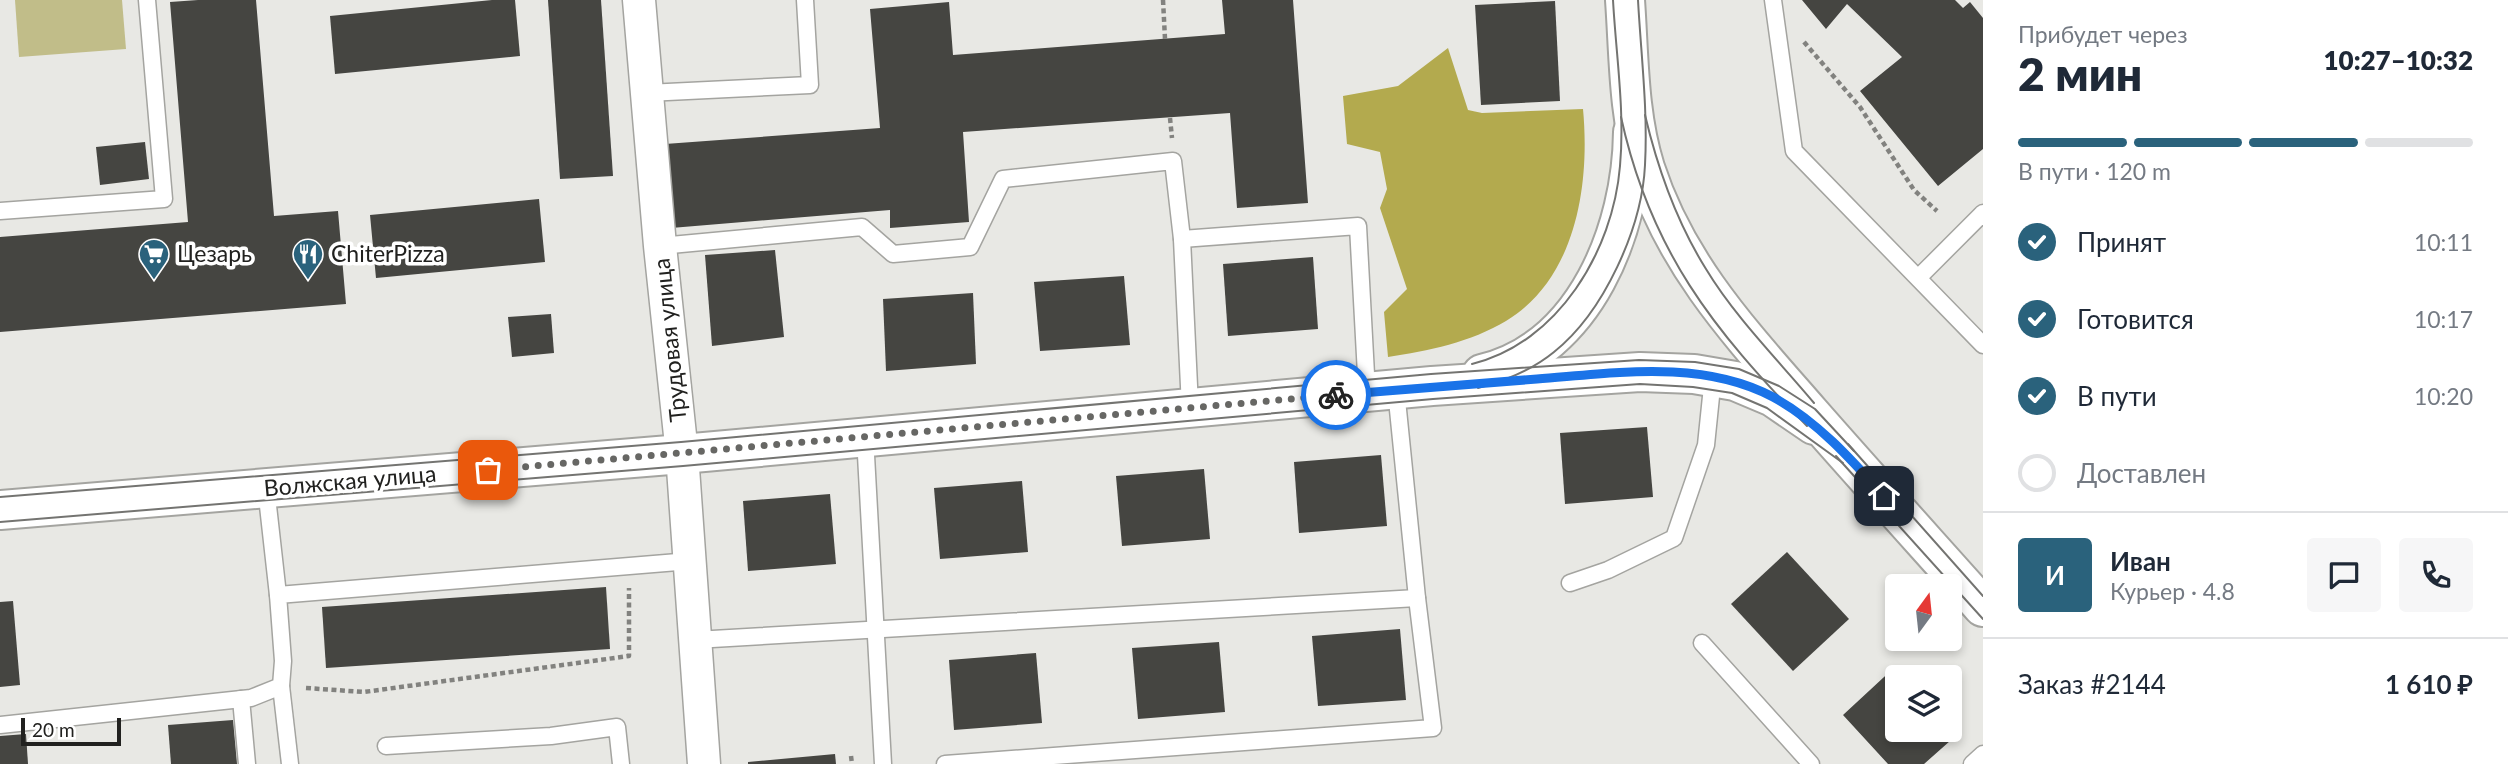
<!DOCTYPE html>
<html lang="ru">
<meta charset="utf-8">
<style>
:root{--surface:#fff;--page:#f6f6f7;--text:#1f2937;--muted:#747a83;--line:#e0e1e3;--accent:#2a627c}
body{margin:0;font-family:Lato,sans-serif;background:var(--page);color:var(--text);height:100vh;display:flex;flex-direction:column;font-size:26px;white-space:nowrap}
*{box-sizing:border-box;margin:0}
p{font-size:23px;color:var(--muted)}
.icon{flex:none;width:38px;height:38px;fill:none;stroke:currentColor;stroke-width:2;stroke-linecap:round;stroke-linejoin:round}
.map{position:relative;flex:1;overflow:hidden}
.side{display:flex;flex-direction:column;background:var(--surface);width:525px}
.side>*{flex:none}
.needle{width:46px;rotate:15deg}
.controls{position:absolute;left:1885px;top:574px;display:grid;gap:14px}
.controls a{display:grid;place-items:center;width:77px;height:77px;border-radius:7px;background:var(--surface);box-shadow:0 4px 10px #0003;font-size:35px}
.scale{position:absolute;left:21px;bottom:18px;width:100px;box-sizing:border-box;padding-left:7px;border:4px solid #21211f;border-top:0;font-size:19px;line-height:24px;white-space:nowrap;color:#21211f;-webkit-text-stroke:5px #fff;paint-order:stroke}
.pin{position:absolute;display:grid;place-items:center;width:60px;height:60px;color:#fff;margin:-30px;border-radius:14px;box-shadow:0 4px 10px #0006}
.courier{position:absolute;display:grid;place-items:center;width:70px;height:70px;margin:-35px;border:5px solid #1a73e8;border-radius:50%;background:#fff;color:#222;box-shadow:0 2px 9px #0007}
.overview em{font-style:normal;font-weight:800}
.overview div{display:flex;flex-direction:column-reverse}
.overview{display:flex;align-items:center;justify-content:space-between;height:119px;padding:0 35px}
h1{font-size:46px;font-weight:800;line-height:52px}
.bar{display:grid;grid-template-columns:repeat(4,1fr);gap:10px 7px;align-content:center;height:84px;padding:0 35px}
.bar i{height:9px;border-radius:5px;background:var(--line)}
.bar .on{background:var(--accent)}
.bar p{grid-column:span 4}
.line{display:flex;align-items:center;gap:18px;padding:0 35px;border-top:2px solid var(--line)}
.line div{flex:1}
.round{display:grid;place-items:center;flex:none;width:74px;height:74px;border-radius:7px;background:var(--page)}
ol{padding:0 35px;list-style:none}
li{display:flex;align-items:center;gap:21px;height:77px}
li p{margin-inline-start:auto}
li .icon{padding:7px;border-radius:50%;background:var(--accent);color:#fff;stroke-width:4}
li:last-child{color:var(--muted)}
li i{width:38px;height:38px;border:4px solid var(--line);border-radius:50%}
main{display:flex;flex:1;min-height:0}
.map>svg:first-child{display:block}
</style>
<main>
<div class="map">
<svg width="1983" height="764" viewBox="0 0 1983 764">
<rect width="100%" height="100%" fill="#e8e8e4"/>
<!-- green -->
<path fill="#c1bd89" d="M 15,0 L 122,0 L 126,49 L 19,57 Z"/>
<!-- forest -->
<path fill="#b3aa4e" d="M 1448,48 L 1468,110 L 1482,113 L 1583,109 C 1590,183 1577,278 1506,321 C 1471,342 1428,351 1388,357 L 1384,312 L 1407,289 L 1380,208 L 1387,189 L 1380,152 L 1347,144 L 1343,96 L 1398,86 Z"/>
<!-- building -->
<g fill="#454541">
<path d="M 198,0 L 256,0 L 274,216 L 338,211 L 346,304 L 0,332 L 0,237 L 188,222 L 170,2 Z"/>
<path d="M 492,0 L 515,0 L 520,56 L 335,74 L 330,16 Z"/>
<path d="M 548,0 L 601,0 L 613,176 L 560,179 Z"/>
<path d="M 1222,0 L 1293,0 L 1308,203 L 1237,208 L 1230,113 L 963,132 L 969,222 L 890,228 L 890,210 L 671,228 L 665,144 L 880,128 L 870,9 L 949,2 L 953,55 L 1225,34 Z"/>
<path d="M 1802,0 L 1955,0 L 1963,8 L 1970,2 L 1983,18 L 1983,149 L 1938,186 L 1860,91 L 1902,57 L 1847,4 L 1826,29 Z"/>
<path d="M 1555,1 L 1560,101 L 1481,105 L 1475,5 Z"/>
<path d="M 145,142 L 149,179 L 100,185 L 96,147 Z"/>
<path d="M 539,199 L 545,262 L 376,278 L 370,215 Z"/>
<path d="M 775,250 L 784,337 L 712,346 L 705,255 Z"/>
<path d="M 1313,257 L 1318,329 L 1228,336 L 1223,264 Z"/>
<path d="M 1124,276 L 1130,345 L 1040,351 L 1034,282 Z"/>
<path d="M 973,293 L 976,364 L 886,371 L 883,299 Z"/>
<path d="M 551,314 L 554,353 L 512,357 L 508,317 Z"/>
<path d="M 1647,427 L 1653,497 L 1565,504 L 1560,433 Z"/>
<path d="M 1381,455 L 1387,526 L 1299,533 L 1294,462 Z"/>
<path d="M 1204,469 L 1210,539 L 1122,546 L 1116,476 Z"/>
<path d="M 1022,481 L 1028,552 L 940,559 L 934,488 Z"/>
<path d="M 830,494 L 836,564 L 748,571 L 743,501 Z"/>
<path d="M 1787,552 L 1849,619 L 1793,671 L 1731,604 Z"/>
<path d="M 606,587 L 610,649 L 326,668 L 322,607 Z"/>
<path d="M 13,601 L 20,685 L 0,687 L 0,602 Z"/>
<path d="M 1400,629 L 1406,700 L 1318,706 L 1312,636 Z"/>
<path d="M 1219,642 L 1225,712 L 1138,719 L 1132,648 Z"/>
<path d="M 1036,653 L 1042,723 L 954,730 L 949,660 Z"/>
<path d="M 1897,665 L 1909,677 L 1897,677 L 1897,730 L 1950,730 L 1950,722 L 1959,733 L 1924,764 L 1888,764 L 1843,715 Z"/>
<path d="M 233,720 L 237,764 L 171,764 L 168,725 Z"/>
<path d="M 26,734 L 28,764 L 0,764 L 0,736 Z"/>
<path d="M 835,754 L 836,764 L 748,764 L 748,762 Z"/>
</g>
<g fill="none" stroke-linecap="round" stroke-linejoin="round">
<!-- service casing -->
<g stroke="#a4a4a0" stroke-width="19">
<g id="service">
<path d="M 1773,0 L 1794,151 L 1983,345"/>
<path d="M 647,93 L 810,85 L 805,0"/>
<path d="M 0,211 L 164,199 L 147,0"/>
<path d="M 1182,239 L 1358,226 L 1367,393"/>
<path d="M 660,246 L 862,227 L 893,254 L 970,247 L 1003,179 L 1173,161 L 1182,239 L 1190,407"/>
<path d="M 1919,277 L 1983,213"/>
<path d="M 865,437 L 883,764"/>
<path d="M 266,488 L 278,595"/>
<path d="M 1570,583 L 1608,570 L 1674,538 L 1706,445 L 1713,377"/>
<path d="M 695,640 L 1417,598 L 1396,390"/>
<path d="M 1702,643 L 1811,764"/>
<path d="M 281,686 L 290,764"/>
<path d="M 241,699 L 247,764"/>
<path d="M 0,725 L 251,698 L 281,686 L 283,661 L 278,595 L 690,561"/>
<path d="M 386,746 L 551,736 L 617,727 L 621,764"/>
<path d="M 945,764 L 1433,728 L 1417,598"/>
<path d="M 1972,764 L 1983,754"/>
</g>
</g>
<!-- minor casing -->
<g stroke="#a4a4a0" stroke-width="35">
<path id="minor" d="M 639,0 L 660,246 L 682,454 L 704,764"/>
</g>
<!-- tertiary casing -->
<g stroke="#a4a4a0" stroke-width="42">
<g id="tertiary">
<path d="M 1482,374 C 1586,349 1632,229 1633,132"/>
<path d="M 0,510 L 682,454 L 1432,386 L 1640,372 L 1694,374 L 1735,381 L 1773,397 L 1814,425"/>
</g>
</g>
<!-- secondary casing -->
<g stroke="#a4a4a0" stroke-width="42">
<path id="secondary" d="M 1625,0 C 1629,56 1628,114 1645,168 C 1677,267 1743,336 1810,413 C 1867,478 1925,542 1983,607"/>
</g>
<!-- path -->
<g stroke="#82827f" stroke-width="4.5" stroke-dasharray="5 3.5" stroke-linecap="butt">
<path d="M 1163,0 L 1165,39"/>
<path d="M 1804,42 L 1860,107 L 1914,190 L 1937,211"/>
<path d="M 1170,118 L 1172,138"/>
<path d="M 306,688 L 364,692 L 629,656 L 629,588"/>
<path d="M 851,756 L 852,764"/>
</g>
<!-- service -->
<use href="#service" stroke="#fff" stroke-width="16"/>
<!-- minor -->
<use href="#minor" stroke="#fff" stroke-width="32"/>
<!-- tertiary -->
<use href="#tertiary" stroke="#fff" stroke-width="38"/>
<!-- secondary -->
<use href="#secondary" stroke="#fff" stroke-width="38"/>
<!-- tram -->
<g stroke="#747471" stroke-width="2">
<path d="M 1645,115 C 1658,170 1676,221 1706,269 C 1735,317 1778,360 1814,403"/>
<path d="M 1621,117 C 1650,250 1713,330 1807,426"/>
<path d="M 1472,364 C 1558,343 1613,251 1620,166 C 1625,111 1616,55 1613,0"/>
<path d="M 1478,388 C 1505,381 1532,370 1554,352 C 1604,312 1642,228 1645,165 C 1648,110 1641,55 1638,0"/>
<path d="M 1848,444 L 1983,596"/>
<path d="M 1836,456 L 1983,619"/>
<path d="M 0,497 L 681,442 L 1431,374 L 1639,360 L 1695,362 L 1739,369 L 1779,386 L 1815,409 L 1854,451"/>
<path d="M 0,522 L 683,466 L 1433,399 L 1640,384 L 1693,387 L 1732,393 L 1767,408 L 1843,463"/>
</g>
</g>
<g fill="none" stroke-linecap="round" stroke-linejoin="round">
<!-- done -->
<path stroke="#676764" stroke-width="7" stroke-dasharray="0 12.6" d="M 488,470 L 1336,395"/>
<!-- route -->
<path stroke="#1a73e8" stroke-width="9" d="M 1336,395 C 1403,390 1470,384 1537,379 C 1615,373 1702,359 1773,397 C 1817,421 1851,459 1884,496"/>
</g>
<!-- icons -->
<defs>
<g id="supermarket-pin" transform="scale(1.575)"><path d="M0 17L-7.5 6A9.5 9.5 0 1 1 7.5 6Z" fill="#2a627c" stroke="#fff"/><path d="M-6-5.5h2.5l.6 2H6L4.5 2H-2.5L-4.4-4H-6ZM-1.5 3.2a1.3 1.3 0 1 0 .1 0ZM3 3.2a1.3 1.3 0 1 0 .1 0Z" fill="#fff"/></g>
<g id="restaurant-pin" transform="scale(1.575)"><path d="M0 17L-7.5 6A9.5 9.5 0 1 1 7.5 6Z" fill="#2a627c" stroke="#fff"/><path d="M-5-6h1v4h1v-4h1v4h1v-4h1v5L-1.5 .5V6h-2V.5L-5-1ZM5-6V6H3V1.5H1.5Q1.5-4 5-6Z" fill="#fff"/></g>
</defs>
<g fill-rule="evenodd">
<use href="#supermarket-pin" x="154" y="254"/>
<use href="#restaurant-pin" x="308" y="254"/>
</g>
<g text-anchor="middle" stroke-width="7" stroke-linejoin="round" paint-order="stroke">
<!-- poi labels -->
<g font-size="23" fill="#21211f" stroke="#fff" text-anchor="start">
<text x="177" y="262">Цезарь</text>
<text x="331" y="262">ChiterPizza</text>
</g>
<!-- street labels -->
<g font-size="23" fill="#21211f" stroke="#fff">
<text transform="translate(670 340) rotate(-96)" y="8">Трудовая улица</text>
<text transform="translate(350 481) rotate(-5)" y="8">Волжская улица</text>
</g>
</g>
</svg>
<div class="controls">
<a><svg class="needle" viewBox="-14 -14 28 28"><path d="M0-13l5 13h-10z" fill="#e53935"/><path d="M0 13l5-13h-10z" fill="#747a83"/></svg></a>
<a><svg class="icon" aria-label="layers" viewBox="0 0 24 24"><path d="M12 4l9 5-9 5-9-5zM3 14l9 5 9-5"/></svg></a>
</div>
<div class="scale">20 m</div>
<div class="pin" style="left:488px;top:470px;background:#ea580c"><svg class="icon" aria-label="bag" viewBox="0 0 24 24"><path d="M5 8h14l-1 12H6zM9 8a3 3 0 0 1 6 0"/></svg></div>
<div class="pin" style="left:1884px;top:496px;background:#1f2937"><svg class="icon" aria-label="home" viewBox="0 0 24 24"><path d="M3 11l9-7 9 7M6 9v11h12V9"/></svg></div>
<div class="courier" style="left:1336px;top:395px"><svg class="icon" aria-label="bike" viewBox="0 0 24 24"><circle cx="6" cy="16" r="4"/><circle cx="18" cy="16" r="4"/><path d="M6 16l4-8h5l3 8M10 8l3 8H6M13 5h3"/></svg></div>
</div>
<section class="side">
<div class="overview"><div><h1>2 мин</h1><p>Прибудет через</p></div><em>10:27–10:32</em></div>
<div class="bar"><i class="on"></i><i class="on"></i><i class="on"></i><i></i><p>В пути · 120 m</p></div>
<ol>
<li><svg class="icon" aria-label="check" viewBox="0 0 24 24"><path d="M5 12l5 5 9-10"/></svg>Принят<p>10:11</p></li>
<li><svg class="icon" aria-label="check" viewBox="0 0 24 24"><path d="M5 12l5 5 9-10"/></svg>Готовится<p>10:17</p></li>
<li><svg class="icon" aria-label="check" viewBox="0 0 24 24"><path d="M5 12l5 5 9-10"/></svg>В пути<p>10:20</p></li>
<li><i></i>Доставлен</li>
</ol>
<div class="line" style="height:126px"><b class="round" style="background:var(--accent);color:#fff">И</b><div><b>Иван</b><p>Курьер · 4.8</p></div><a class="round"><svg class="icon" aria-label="chat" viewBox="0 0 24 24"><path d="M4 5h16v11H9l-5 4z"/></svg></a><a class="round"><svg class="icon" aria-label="phone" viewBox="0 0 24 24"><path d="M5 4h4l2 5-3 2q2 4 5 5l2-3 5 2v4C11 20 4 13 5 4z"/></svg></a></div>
<div class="line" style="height:91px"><div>Заказ #2144</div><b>1 610 ₽</b></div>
</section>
</main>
